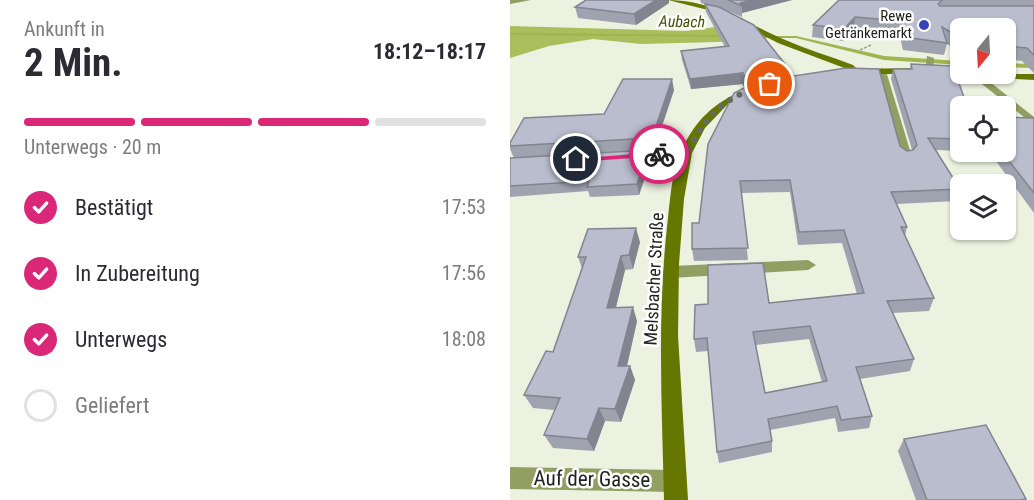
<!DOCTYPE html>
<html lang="de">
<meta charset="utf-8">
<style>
:root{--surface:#fff;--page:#f2f2f3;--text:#2b2b33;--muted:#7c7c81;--line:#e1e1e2;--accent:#db2777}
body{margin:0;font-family:"Roboto Condensed",sans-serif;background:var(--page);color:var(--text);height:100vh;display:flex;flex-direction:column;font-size:22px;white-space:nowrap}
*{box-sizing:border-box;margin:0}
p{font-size:20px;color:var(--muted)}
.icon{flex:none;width:33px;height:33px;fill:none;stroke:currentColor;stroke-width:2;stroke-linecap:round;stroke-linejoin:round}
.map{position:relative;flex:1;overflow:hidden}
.details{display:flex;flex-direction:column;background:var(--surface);width:510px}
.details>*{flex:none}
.needle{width:39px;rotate:198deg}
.tools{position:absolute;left:440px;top:18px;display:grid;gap:12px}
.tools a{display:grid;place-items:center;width:66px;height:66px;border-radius:9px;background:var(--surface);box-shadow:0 2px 4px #0004;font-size:30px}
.pin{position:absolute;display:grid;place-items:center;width:51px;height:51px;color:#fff;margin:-26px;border:3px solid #fff;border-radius:50%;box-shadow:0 2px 6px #0007}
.courier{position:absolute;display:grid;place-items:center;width:60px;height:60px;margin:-30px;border:4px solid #db2777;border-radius:50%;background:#fff;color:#222;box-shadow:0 2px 8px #0007}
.summary em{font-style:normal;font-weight:700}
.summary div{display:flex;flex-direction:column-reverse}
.summary{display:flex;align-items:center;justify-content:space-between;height:102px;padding:0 24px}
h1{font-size:39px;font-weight:700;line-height:45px}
.bar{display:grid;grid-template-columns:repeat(4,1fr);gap:9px 6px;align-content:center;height:72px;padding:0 24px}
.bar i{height:8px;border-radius:4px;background:var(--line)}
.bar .active{background:var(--accent)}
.bar p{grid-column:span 4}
ol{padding:0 24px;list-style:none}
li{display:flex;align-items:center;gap:18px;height:66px}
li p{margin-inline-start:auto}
li .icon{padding:6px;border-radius:50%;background:var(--accent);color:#fff;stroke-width:4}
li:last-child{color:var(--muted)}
li i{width:33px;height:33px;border:3px solid var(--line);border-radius:50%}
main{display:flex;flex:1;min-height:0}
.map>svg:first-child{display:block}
</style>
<main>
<section class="details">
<div class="summary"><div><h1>2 Min.</h1><p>Ankunft in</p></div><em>18:12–18:17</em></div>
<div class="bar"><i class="active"></i><i class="active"></i><i class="active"></i><i></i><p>Unterwegs · 20 m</p></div>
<ol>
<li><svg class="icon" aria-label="check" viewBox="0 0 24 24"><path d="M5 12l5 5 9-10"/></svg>Bestätigt<p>17:53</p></li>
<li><svg class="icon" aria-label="check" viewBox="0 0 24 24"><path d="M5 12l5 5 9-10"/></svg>In Zubereitung<p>17:56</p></li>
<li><svg class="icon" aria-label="check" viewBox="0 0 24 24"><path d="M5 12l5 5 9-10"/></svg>Unterwegs<p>18:08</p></li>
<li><i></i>Geliefert</li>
</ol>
</section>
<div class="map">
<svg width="524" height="500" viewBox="0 0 524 500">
<rect width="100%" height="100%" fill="#ecf1e0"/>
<!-- forest -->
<path fill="#aabe5c" d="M 0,26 L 176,31 L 205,27 L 243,41 L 131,44 L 83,39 L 39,46 L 0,58 Z"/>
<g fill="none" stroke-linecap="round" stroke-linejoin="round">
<!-- stream -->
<g fill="#a0b452" fill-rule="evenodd">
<path d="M 0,33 L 220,35 L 222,36 L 220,37 L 0,35 Z"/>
<path d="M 240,36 L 286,36 L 374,56 L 450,61 L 450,65 L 374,60 L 286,38 L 242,38 Z"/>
<path d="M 495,63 L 524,64 L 524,68 L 495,67 Z"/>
</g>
<!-- path -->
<path stroke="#999d91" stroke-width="1.5" stroke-dasharray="3 1.5" stroke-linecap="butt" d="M 350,50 L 361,45"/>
<!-- lane -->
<g fill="#919f63" fill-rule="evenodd">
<path d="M 0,0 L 21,0 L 0,4 Z"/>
<path d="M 417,56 L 424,58 L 423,72 L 419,75 L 415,72 Z"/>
<path d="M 372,68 L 376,71 L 402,157 L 400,160 L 396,161 L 390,157 L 368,71 Z"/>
<path d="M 463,74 L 470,74 L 524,117 L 524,125 L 463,77 Z"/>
<path d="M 298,260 L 306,265 L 298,270 L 161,278 L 155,276 L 153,272 L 155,268 L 161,266 Z"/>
</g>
<!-- street -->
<g fill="#919f63" fill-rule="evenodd">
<path d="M 176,150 L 180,151 L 180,155 L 120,160 L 114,156 L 120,152 Z"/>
<path d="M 0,467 L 164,470 L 172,473 L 175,481 L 172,489 L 164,492 L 0,489 Z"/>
</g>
<!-- secondary -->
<g fill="#670" fill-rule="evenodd">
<path d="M 158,0 C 200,0 235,22 273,39 C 295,49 320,56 343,65 L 347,69 L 401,68 L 405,71 L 401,74 L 342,74 L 337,69 L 268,43 L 210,13 Z"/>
<path d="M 425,69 L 450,71 L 450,74 L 524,74 L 524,80 L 422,74 L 422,70 Z"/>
<path d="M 235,89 L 243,91 L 217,105 L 195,128 L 182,153 L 174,199 L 169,264 L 168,335 L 178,500 L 154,500 C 152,409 147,318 157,227 C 160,203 161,173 171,151 C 186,119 203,104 235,89 Z"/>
</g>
</g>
<!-- wall -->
<g fill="#9fa3b0" fill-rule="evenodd">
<path d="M 76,0 L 159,0 L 159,3 L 126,25 L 68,18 L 65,7 Z"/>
<path d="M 190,0 L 282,0 L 232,13 L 232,17 L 211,8 L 274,74 L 284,76 L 397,151 L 402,150 L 381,79 L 383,69 L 400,69 L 401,64 L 450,106 L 450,151 L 426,150 L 450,188 L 446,201 L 387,204 L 397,227 L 395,236 L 424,298 L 419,311 L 383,313 L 404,359 L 400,371 L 350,379 L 362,416 L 359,428 L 328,432 L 325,418 L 260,430 L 262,441 L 262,452 L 209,463 L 207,452 L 198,351 L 186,352 L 184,339 L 259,303 L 347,294 L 332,243 L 288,245 L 280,192 L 231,193 L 238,260 L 184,261 L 182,249 L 189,223 L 246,82 L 233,86 L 233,84 L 181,89 L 172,60 L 171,51 L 215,47 L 196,12 L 195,4 L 191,3 ZM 299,339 L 312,382 L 255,393 L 246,345 Z"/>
<path d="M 329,0 L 524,0 L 524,73 L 512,61 L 495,59 L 495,28 L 450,28 L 450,52 L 437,44 L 434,55 L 393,50 L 389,33 L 344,28 L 333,41 L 302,37 L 303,25 Z"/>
<path d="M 164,90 L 144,150 L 4,158 L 0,149 L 0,143 L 94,114 Z"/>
<path d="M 524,118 L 524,213 L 480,153 L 454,152 L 495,152 Z"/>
<path d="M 0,158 L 141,160 L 129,195 L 80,197 L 78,191 L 0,197 Z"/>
<path d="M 130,242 L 123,269 L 115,270 L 106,308 L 127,321 L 117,366 L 120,366 L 125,380 L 111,422 L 95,421 L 84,451 L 43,448 L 34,435 L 45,410 L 23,408 L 14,395 L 43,352 L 72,268 L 68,257 Z"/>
<path d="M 394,439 L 516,499 L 515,500 L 406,500 L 388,451 Z"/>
</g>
<!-- shaded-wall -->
<g fill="#828490">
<path d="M 146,0 L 159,0 L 159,3 L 126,25 L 124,14 Z"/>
<path d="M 243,0 L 282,0 L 232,13 L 232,6 L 230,3 Z"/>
<path d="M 345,17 L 344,28 L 333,41 L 334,29 Z"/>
<path d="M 275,64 L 274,74 L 233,86 L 233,84 L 181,89 L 180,79 Z"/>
<path d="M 162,79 L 164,90 L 144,150 L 142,138 Z"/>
<path d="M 139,150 L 141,160 L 129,195 L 127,184 Z"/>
<path d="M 126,228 L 130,242 L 123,269 L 119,255 Z"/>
<path d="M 111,256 L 115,270 L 102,322 L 97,308 Z"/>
<path d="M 123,307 L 127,321 L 114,379 L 108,366 Z"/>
<path d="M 120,366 L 125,380 L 111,422 L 105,409 Z"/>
<path d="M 89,408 L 95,421 L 84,451 L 77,439 Z"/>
</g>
<!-- building -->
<g fill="#b9bdcd" stroke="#828490" stroke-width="1.5" fill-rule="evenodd">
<path d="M 76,0 L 146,0 L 124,14 L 65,7 Z"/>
<path d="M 218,0 L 243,0 L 230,3 L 232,6 Z"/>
<path d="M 329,0 L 432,0 L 428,4 L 430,6 L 524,6 L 524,55 L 517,48 L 495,46 L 495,28 L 450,28 L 450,38 L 432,27 L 437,43 L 395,37 L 391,21 L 345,17 L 334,29 L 303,25 Z"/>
<path d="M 195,4 L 209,7 L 244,25 L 275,64 L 232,76 L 233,73 L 180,79 L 171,51 L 219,46 Z"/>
<path d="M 401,64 L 443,66 L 457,106 L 450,106 L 450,139 L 418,138 L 450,189 L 381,192 L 397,227 L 391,227 L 424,298 L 377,301 L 404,359 L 346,367 L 362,416 L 331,420 L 327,406 L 258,419 L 262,441 L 207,452 L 197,338 L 184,339 L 185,305 L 198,304 L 198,265 L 253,263 L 259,303 L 354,293 L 334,230 L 289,232 L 280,180 L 230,181 L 238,248 L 182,249 L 182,223 L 189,223 L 198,144 L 224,93 L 248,81 L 281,72 L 284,76 L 336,68 L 369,69 L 390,146 L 397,151 L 403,150 L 407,145 L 383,69 L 402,69 ZM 300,326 L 317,381 L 255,393 L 243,332 Z"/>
<path d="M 113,79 L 162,79 L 142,138 L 0,146 L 0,143 L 14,118 L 94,114 Z"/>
<path d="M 495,117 L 524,118 L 524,193 L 492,152 L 495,152 Z"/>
<path d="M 139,150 L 127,184 L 77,187 L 79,181 L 0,186 L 0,158 Z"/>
<path d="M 126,228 L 119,255 L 111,256 L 97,308 L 123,307 L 108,366 L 120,366 L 105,409 L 89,408 L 77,439 L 34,435 L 50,398 L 14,395 L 36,351 L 43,352 L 76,257 L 68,257 L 78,229 Z"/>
<path d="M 476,425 L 516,499 L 511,500 L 417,500 L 394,439 Z"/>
</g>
<!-- route -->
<path fill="#db2777" d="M 149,152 L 151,156 L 66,162 L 62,159 Z"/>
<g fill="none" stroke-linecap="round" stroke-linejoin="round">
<!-- done -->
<path stroke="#676a60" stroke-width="6" stroke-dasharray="0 10.8" d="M 149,154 L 177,153 C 197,113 216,95 260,84"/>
</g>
<!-- markers -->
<circle fill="#3944b7" stroke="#fff" stroke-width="2" cx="414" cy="25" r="6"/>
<g text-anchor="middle" stroke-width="5" stroke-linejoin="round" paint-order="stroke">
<!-- far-poi labels -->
<g font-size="15" fill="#1f211b" stroke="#fff" text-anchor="end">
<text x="402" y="21">Rewe<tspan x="402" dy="17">Getränkemarkt</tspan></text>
</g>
<!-- far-water labels -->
<g font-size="16" font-style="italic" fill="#465205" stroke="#fff">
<text transform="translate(172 21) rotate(1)" y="6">Aubach</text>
</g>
<!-- street labels -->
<g font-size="18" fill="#1f211b" stroke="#fff">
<text transform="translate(144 279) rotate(-87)" y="6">Melsbacher Straße</text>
</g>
<!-- near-street labels -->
<g font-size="21" fill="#1f211b" stroke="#fff">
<text transform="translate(82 479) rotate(1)" y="7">Auf der Gasse</text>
</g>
</g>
</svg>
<div class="tools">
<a><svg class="needle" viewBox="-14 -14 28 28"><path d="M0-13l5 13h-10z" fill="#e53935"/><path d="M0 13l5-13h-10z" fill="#7c7c81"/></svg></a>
<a><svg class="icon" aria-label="locate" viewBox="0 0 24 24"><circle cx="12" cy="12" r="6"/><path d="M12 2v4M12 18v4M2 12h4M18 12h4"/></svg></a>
<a><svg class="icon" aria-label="layers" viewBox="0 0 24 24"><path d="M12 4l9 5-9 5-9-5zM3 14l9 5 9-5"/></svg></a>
</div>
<div class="pin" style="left:260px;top:84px;background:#ea580c"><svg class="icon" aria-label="bag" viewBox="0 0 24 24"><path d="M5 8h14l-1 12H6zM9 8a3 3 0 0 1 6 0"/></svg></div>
<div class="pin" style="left:66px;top:159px;background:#1f2937"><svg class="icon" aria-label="home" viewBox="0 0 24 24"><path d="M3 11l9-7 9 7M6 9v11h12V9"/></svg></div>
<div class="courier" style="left:149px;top:154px"><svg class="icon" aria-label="bike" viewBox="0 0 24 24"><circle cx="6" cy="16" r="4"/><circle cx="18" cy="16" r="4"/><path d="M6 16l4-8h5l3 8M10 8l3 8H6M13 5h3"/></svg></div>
</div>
</main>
